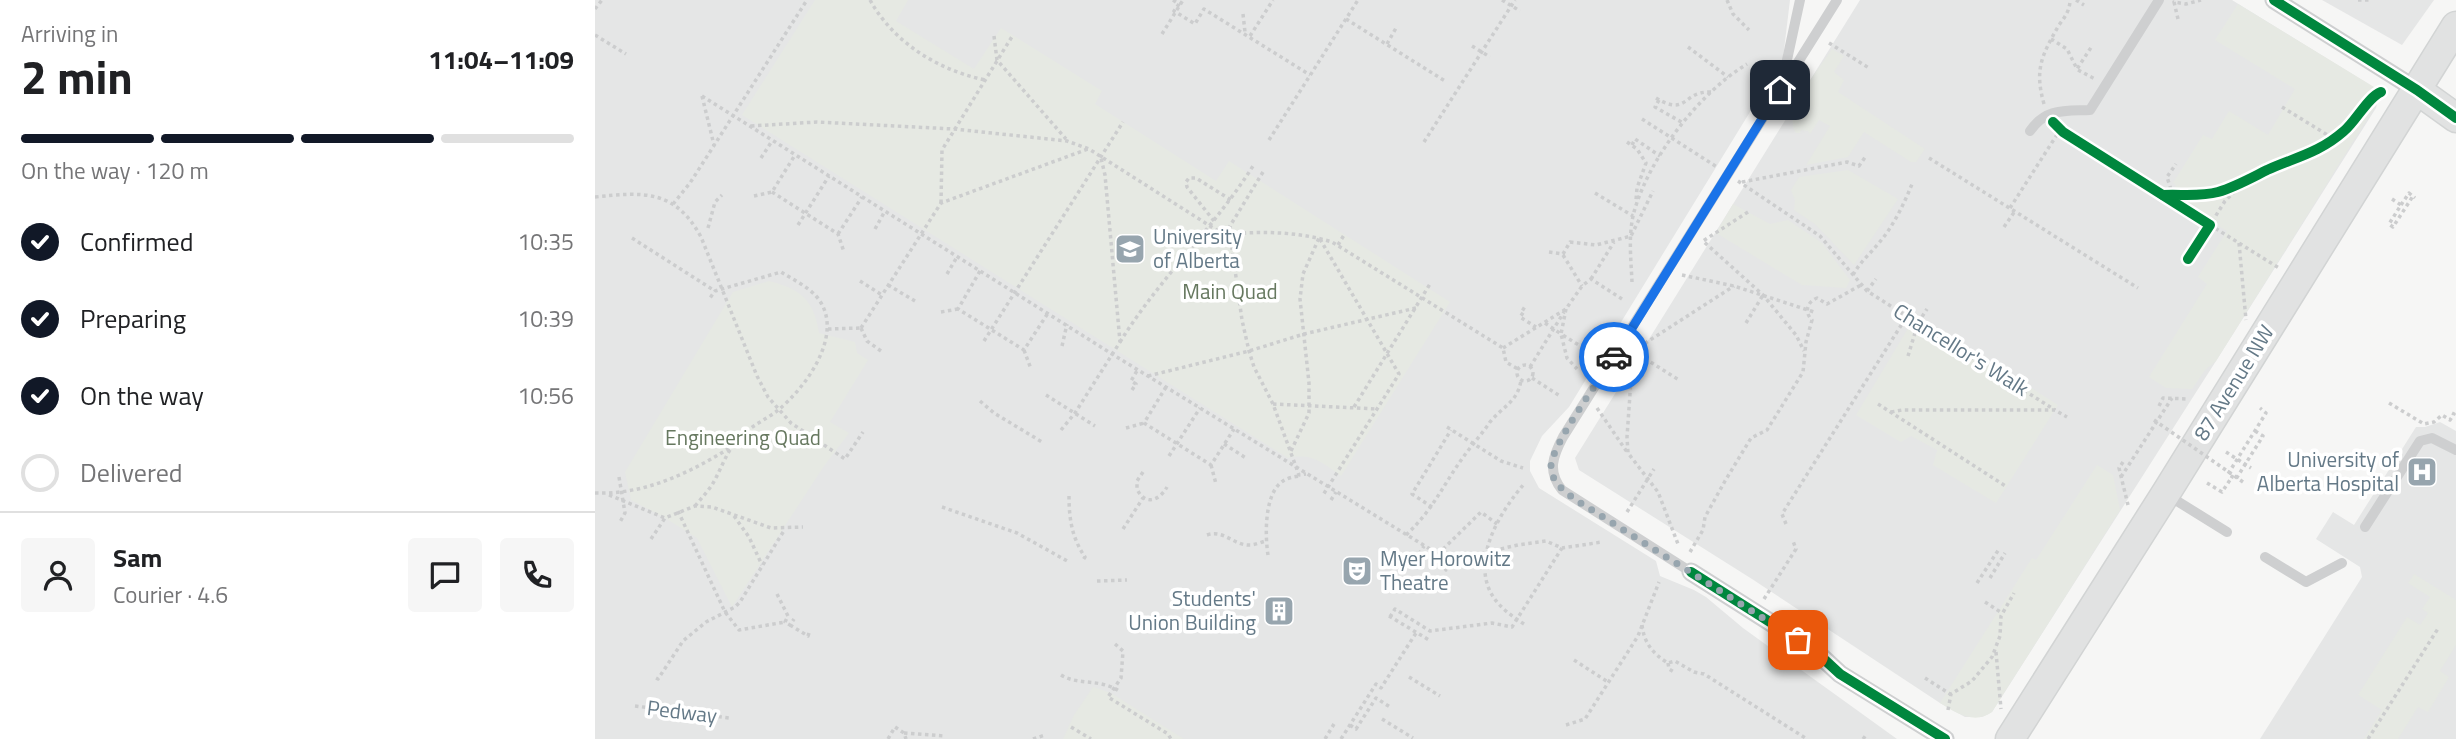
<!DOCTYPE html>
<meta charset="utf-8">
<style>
:root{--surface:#fff;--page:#f6f6f6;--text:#202124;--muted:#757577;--line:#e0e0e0;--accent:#111827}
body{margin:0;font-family:"Titillium Web",sans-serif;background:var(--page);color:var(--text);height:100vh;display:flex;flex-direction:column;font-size:26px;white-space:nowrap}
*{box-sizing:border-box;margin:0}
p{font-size:23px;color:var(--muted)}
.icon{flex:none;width:38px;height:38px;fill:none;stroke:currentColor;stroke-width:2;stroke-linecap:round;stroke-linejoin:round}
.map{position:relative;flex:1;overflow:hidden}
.panel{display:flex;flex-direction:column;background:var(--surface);width:595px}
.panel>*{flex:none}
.pin{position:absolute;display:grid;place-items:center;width:60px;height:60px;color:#fff;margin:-30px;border-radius:14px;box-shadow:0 4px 10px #0006}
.courier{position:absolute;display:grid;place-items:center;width:70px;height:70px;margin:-35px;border:5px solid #1a73e8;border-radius:50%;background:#fff;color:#222;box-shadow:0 2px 9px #0007}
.headline em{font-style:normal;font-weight:700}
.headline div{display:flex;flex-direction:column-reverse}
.headline{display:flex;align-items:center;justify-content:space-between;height:119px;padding:0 21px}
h1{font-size:46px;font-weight:700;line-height:52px}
.bar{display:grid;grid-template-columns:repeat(4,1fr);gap:10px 7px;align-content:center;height:84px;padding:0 21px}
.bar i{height:9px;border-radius:5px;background:var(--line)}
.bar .active{background:var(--accent)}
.bar p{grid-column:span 4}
.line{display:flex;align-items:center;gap:18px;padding:0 21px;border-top:2px solid var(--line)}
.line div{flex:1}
.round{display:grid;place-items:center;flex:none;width:74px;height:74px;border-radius:7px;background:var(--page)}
ol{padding:0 21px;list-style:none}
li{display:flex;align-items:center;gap:21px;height:77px}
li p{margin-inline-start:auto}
li .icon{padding:7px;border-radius:50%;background:var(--accent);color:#fff;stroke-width:4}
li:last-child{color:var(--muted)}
li i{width:38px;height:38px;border:4px solid var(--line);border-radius:50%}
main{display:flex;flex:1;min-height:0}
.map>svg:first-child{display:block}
</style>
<main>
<section class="panel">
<div class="headline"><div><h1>2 min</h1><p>Arriving in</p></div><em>11:04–11:09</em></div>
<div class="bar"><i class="active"></i><i class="active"></i><i class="active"></i><i></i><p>On the way · 120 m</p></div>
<ol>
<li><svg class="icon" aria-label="check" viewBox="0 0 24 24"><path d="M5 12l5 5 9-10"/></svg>Confirmed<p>10:35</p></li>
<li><svg class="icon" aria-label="check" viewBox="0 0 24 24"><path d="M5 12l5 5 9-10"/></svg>Preparing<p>10:39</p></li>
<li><svg class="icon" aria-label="check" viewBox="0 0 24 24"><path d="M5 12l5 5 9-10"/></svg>On the way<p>10:56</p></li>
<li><i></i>Delivered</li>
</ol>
<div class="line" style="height:126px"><a class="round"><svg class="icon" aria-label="person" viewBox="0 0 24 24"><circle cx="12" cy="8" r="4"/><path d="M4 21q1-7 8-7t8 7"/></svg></a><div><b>Sam</b><p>Courier · 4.6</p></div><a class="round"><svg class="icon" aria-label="chat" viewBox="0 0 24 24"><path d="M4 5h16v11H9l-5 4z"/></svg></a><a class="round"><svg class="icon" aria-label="phone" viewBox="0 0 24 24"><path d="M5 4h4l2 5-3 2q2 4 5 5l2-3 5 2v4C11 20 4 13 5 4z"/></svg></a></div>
</section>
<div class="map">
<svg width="1861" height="739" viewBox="0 0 1861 739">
<rect width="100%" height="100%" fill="#f6f6f5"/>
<!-- built -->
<g fill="#e5e6e6">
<path d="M 0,0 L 1195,0 L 1188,58 L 974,407 L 947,436 L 935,461 L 935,471 L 944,488 L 1061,561 L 1065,576 L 1099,590 L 1111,597 L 1148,628 L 1302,739 L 0,739 Z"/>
<path d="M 1265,0 L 1637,0 L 1775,85 L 1784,95 L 1781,108 L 1621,361 L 1397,712 L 1387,717 L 1370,717 L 1345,703 L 1157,579 L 984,470 L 980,458 Z"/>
<path d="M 1727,0 L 1839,0 L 1807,45 Z"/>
<path d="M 1845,422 L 1861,431 L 1861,739 L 1665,739 L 1767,577 L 1765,567 L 1721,539 L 1738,512 L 1759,525 L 1821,427 L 1830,427 Z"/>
</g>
<!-- green -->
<g fill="#e6e9e3">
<path d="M 220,0 L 313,0 L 301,21 L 379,69 L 406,28 L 507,91 L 500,104 L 621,181 L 634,161 L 855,302 L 746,476 C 726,462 718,453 693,458 L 147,115 Z"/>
<path d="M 1643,4 L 1779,87 L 1783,93 L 1784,100 L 1621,361 L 1610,370 L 1597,389 L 1571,388 L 1554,377 L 1612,284 L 1603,277 L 1632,231 L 1590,205 L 1580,189 L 1581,185 L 1578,183 L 1608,135 L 1617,139 L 1634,111 L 1673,135 L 1700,89 L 1620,40 Z"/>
<path d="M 1237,49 L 1249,56 L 1239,72 L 1249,80 L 1243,92 L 1330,149 L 1321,162 L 1316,162 L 1269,132 L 1253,157 L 1211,165 L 1235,126 L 1224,120 L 1215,134 L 1213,131 L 1206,130 L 1205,133 L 1201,133 C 1187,111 1225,68 1237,49 Z"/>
<path d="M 1253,170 L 1303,199 L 1259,265 L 1220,224 L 1199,210 L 1200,200 L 1196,190 L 1204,177 Z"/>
<path d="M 1138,204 L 1175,224 L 1193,220 L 1227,243 L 1255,280 L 1251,288 L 1207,285 L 1121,233 Z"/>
<path d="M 174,281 C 206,289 219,300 224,333 L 260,342 L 262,353 L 273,360 L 235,422 L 254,433 L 229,466 L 137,607 L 102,538 L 70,518 L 36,500 L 30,472 L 138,292 Z"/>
<path d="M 1321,315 L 1463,405 L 1401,503 L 1338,465 L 1342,450 L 1316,436 L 1306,442 L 1261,415 Z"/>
<path d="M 1502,465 L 1518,475 L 1525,510 L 1397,712 C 1380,725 1361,713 1345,703 L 1437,558 L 1441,560 Z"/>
<path d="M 1819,574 L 1861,600 L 1861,645 L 1845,671 L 1854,677 L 1833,712 L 1823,707 L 1803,739 L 1769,739 L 1787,710 L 1763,695 L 1812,617 L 1825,625 L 1833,613 L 1827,609 L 1835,597 L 1813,583 Z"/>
<path d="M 498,687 L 516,693 L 589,739 L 468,739 L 479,715 Z"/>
</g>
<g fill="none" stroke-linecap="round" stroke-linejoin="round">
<!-- secondary casing -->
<g stroke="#d2d4d4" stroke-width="31">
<g id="secondary">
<path d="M 1822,90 L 1861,118"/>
<path d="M 1415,739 L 1571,493 L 1861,26"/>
</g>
</g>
<!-- path -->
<g stroke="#cccdce" stroke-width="3.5" stroke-dasharray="3.5 3.5" stroke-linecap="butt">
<path d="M 275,0 C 299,43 343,70 390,80"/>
<path d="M 578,0 L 584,4 L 579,11 L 600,24 L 609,9 L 715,75"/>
<path d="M 907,0 L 925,11"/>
<path d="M 1132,0 L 1138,14 L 1154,30"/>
<path d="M 1481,0 L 1489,5"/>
<path d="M 1763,0 L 1776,0"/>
<path d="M 0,9 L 7,0"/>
<path d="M 648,14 L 650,32"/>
<path d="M 751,19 L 850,81"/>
<path d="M 1583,19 L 1579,2 L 1591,4 L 1606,0"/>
<path d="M 0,35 L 31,54"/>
<path d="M 399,36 L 402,60 L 471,139"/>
<path d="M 655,36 L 678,0"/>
<path d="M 1456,39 L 1472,49 L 1482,69 L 1497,46"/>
<path d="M 1234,43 L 1274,68"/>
<path d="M 792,44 L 801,28"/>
<path d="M 877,46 L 895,57"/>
<path d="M 1093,47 L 1133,77"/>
<path d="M 1483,70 L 1500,79"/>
<path d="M 107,96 L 517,354 L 843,554 L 851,570 L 865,558 L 923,545 L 951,541 L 967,548 L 1007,542"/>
<path d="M 107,96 L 119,145"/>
<path d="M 1061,98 C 1093,117 1087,91 1116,92"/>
<path d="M 1064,100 L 1060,107 L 1088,123"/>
<path d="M 1449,104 C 1439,69 1447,55 1464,25 C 1470,17 1475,10 1475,0"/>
<path d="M 1687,107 L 1739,139"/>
<path d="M 1047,119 L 1122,167"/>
<path d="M 156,126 L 222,122 L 359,129 L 472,141 L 494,149 L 623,231 L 635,234 L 647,320 L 654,351 L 659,367 L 678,404 L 704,475 L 711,474"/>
<path d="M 1462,127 L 1615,225 L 1593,259"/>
<path d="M 674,140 L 763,0"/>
<path d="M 829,142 L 920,0"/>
<path d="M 1032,142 L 1042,149 L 1051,163 L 1042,188 L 1041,200"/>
<path d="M 1037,145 L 1040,139 L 1065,156"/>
<path d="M 166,158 L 177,141"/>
<path d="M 1334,158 L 1543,288"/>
<path d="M 668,172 L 635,226 L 635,234 C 669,231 705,232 737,242 L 908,348 L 911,362 L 923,369"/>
<path d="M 1143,181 L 1225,236 L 1272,291 L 1460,410"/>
<path d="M 1147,182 L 1252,162 L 1264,166 L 1271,156"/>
<path d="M 1645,186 L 1630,201 L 1615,225 L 1684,268"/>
<path d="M 177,192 L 243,234 L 249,252"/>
<path d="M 1000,193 L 1038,216"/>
<path d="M 1568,195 C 1586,194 1605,197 1623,192 C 1640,187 1656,178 1672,170 C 1701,157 1724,153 1749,131 C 1761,121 1773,97 1786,92"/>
<path d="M 159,196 L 177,192 L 200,155"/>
<path d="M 1578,196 L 1572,177 L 1581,164"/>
<path d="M 0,197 C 48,192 80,189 106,237 L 162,376 L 173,397 L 196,423 L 250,459 L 268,432"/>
<path d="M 1797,199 L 1806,205 L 1794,224 L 1798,227 L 1818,196"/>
<path d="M 346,203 L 347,150 L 418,35"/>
<path d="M 78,204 L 95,183 L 212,0"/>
<path d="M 1806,205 L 1814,193 L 1820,198"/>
<path d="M 1415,208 L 1465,130"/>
<path d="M 1153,212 L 1108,241 L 1168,295 L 1201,335 L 1209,351"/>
<path d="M 619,221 L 592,187 L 591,182 L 594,178 L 601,178 L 636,200"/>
<path d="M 203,225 L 234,176"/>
<path d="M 1409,227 L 1420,211"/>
<path d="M 113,228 L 120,202 L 127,195"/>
<path d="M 280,229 L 290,211"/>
<path d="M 243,234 L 267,197"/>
<path d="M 37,238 L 120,291"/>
<path d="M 725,239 L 804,374 L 728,495"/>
<path d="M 1644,243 L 1651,320"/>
<path d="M 743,245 L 749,235"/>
<path d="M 954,252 L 968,254 L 975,242 L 1001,245 L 1036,236 L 1058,191"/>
<path d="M 968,255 L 987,286"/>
<path d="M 385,271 L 363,309 L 429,350 L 453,313"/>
<path d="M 352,274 L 362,257"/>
<path d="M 1087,275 L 1139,286 L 1219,312"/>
<path d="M 1258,275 C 1265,262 1274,255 1283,244 C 1298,227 1309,204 1317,184"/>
<path d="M 996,279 L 1019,242"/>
<path d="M 265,281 L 287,295"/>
<path d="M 1037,282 C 1036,259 1033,235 1039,212 C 1054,158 1104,93 1152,64"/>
<path d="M 293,285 L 320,301"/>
<path d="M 1272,291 L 1281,279"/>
<path d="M 927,308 L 930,310 L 925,317 L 941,327"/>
<path d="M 971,309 L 966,334 L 1003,357"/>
<path d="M 346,312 L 363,309"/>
<path d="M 950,323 L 966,334 L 972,358 L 982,369"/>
<path d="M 1151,323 L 1168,295"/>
<path d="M 266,328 L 346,203 L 493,149"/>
<path d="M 266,328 L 272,341 L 286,351"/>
<path d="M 233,329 L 266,328"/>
<path d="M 389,341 L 528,122"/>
<path d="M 525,342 C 564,279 619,228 658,166"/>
<path d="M 467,346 L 472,324"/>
<path d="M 908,348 L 971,309 L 987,286 L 996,279 L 1027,299"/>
<path d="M 429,350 L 436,369"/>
<path d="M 1038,351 L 1032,437 L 1033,453 L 1063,492 L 1083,544"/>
<path d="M 1038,351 L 1139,286"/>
<path d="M 1038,351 L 1084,380"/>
<path d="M 1313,356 L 1323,323 L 1332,309"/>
<circle cx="930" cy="373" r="8"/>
<path d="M 935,367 L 969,312"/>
<path d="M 553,376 L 654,351 L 709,334 L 821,308"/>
<path d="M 937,378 L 965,396"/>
<path d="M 571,387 L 549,423 L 616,465 L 639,429"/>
<path d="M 537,390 L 541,384 L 536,381 L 543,369"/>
<path d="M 451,395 L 500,426"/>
<path d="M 385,401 L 399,413 L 447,442"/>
<path d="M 1794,403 L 1829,424 L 1839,422 L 1847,415 L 1855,420 L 1859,414 L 1855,412"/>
<path d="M 678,404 L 782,409"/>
<path d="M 1283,404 L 1412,487"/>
<path d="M 1564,406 L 1568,398 L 1593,399"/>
<path d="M 759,407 L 835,284"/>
<path d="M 1002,408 L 1032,452"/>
<path d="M 1296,412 L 1307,410 L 1460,410 L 1472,417"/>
<path d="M 852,427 L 906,461 L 928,468"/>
<path d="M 531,428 L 549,423"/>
<path d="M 466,430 L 480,413 L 525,342 L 510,175 L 506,158"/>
<path d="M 1660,431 L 1668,436 L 1641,479 L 1633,474 L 1671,413 L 1665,408"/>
<path d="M 629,444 L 651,458 L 651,460"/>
<path d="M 696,451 L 714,413 L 714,383 L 705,299 L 708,274 L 724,238"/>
<path d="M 1631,452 L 1656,468"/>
<path d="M 574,456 L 605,408"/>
<path d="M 1528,462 L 1524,468 L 1533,505"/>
<path d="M 616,465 L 621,484"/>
<path d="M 548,472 L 542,481 L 542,489 C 550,506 564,501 572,487"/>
<path d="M 1526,477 L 1577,398"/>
<path d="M 1612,483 L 1627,492 L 1637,477"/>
<path d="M 0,493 C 49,495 95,473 136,447"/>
<path d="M 14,495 L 70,518"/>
<path d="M 474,496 C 474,519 477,538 490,557 L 488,560"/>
<path d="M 736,500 L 741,492"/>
<path d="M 100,506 C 106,499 112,492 117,485 C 126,470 131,452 143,439 C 154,427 170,420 182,411 C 212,387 252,331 221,296 C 212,286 197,279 186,272 L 120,291 L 115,298"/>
<path d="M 347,507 L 422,533 L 474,562"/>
<path d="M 837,507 L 817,494 L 856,430"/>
<path d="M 83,511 L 130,612 L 144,630 L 190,622"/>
<path d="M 1032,512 L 1059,469"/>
<path d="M 139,516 L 154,537 L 167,565"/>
<path d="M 1191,524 L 1187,514 L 1312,316"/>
<path d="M 528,529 L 548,498"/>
<path d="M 612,535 C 629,529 639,546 655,545 C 660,545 666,542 671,541"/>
<path d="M 811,535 C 838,510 848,485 869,456 C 877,445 887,434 895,422 C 907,407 923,402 926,380"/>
<path d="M 56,539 L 70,518 L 100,506 L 117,507 L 176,528 L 208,527"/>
<path d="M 1095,552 L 1108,530 L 1110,517 L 1130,481 L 1156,438 L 1172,430 L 1208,372 L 1211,342 L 1217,320 C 1209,312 1212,302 1222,298 L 1232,304 L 1266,285"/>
<path d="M 824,554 L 829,546"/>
<path d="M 843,554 L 886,512 L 902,524"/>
<path d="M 673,555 C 670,536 669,493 688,481 C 692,478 698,477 704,476"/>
<path d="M 1395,578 L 1410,553"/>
<path d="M 502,581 L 532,580"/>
<path d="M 1382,583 L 1404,549"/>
<path d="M 182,594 L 193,616 L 190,622 L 195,625 L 199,619"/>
<path d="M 1169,599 L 1201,549 L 1198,541"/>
<path d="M 1390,602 L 1407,613"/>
<path d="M 794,616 L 834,640"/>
<path d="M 795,617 L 800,609 L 835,631 L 897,623 L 917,627 L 967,548"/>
<path d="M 929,624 C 915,615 901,605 894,589 C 879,553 907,510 929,484"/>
<path d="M 195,625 L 213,636 L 214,633"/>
<path d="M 1047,625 C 1049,643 1058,654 1073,663 L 1080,661 L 1099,672 L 1109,674 L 1212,739"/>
<path d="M 520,644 L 528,651 L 526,678 L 513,697 L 573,734 L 576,739"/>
<path d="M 1401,652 L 1406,709"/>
<path d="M 979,660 L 1013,682"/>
<path d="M 1073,663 L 1074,669 L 1079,672"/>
<path d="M 814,677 L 845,696"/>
<path d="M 61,678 L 63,679 L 88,641 L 111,622 L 140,607 L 145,602 L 190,529"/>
<path d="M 1330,678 L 1355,694"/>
<path d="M 40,706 L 134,718"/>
<path d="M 1353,710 L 1356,694 L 1377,681 L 1397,657 L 1405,636 L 1406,616 L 1419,593"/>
<path d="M 787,719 L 818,738"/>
<path d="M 755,725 L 761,729 L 781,698 L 795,707"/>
<path d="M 971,725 L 990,719 L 1043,636 L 1064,582"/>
<path d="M 476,727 L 496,739"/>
<path d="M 309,733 L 349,736"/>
<path d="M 293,739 L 300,727 L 309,733 L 311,739"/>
<path d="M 438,739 L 450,735"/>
<path d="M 730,739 L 739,724"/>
<path d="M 746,739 L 781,684 L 786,688 L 821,633"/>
<path d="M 1268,739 L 1271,735"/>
<path d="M 1773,739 L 1844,627"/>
</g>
<!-- service -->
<g stroke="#cecfd0" stroke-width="10">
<path d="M 1187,83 L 1205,0"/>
<path d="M 1435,131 C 1451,108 1469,111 1495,110 L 1564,0"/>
<path d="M 1574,496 L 1632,532"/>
<path d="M 1770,527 L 1825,441 L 1837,438 L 1861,450"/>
<path d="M 1670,557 L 1711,582 L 1747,563"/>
<path d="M 1096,572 L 967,490 C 952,471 958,456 968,437 L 1242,0"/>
</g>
<!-- minor -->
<g stroke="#cecfd0" stroke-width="19">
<path d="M 1679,0 L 1822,90"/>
<path d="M 1096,572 L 1219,650 L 1245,674 L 1350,739"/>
</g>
<!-- secondary -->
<use href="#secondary" stroke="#e1e2e2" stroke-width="28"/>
<!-- path-bridge -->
<g stroke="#cccdce" stroke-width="3.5" stroke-dasharray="3.5 3.5" stroke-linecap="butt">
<path d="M 567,34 L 588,0"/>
<path d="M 1559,420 L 1648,482"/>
<path d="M 24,477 L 30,513 L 25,522"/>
<path d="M 466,675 C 484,686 504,678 524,691"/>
</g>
<!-- cycleway casing -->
<g stroke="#fff" stroke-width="15">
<g id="cycleway">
<path d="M 1679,0 L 1822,90 L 1861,118"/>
<path d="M 1458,122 L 1468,132 L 1615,225 L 1593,259"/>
<path d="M 1568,195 C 1586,194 1605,197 1623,192 C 1640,187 1656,178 1672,170 C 1701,157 1724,153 1749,131 C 1761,121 1773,97 1786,92"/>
<path d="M 1096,572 L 1219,650 L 1245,674 L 1350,739"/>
</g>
</g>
<!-- cycleway -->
<use href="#cycleway" stroke="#00873e" stroke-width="10"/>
</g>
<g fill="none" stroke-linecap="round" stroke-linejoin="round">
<!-- done -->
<path stroke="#97a5ae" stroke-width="7" stroke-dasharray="0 12.6" d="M 1019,357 C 1006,378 957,444 956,466 C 956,482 969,491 981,500 L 1203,640"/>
<!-- route -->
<path stroke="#1a73e8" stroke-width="9" d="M 1019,357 L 1185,90"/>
</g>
<!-- icons -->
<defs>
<g id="university-square" transform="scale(1.575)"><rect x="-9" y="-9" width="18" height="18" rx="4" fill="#97a5ae" stroke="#fff"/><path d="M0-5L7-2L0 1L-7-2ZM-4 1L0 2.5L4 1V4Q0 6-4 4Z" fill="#fff"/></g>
<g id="hospital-square" transform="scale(1.575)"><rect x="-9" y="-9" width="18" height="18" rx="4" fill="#97a5ae" stroke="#fff"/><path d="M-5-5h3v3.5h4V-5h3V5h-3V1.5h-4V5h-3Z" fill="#fff"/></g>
<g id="theatre-square" transform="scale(1.575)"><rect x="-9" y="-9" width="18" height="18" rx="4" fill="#97a5ae" stroke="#fff"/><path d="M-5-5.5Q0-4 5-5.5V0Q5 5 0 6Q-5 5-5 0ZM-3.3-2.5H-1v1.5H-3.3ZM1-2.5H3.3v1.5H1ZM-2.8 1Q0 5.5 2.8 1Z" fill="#fff"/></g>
<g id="building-square" transform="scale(1.575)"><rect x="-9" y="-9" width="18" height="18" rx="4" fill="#97a5ae" stroke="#fff"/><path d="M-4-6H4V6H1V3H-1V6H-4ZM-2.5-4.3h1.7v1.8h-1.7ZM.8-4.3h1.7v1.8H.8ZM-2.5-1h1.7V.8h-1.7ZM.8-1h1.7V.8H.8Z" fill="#fff"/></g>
</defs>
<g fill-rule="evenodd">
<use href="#university-square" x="535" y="249"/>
<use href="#hospital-square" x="1827" y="472"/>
<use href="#theatre-square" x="762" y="571"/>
<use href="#building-square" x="684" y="611"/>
</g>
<g text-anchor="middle" stroke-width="7" stroke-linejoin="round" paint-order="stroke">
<!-- poi labels -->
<g font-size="21" fill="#647987" stroke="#fff" text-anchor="start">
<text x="558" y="244">University<tspan x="558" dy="24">of Alberta</tspan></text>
<text x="1804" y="467" text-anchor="end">University of<tspan x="1804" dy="24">Alberta Hospital</tspan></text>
<text x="785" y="566">Myer Horowitz<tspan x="785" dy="24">Theatre</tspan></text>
<text x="661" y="606" text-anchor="end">Students'<tspan x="661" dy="24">Union Building</tspan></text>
</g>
<!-- park labels -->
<g font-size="21" fill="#66785f" stroke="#fff">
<text x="635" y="299">Main Quad</text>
<text x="148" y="445">Engineering Quad</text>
</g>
<!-- street labels -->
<g font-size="21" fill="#647987" stroke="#fff">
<text transform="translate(1366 350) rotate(32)" y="7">Chancellor's Walk</text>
<text transform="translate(1639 383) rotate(-58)" y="7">87 Avenue NW</text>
<text transform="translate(87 712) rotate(7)" y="7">Pedway</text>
</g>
</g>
</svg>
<div class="pin" style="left:1203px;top:640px;background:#ea580c"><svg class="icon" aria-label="bag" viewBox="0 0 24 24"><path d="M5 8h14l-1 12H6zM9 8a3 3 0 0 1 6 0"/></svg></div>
<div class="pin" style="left:1185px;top:90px;background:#1f2937"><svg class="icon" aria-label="home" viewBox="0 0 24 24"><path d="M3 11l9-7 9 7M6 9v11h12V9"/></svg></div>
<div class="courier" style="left:1019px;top:357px"><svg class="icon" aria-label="car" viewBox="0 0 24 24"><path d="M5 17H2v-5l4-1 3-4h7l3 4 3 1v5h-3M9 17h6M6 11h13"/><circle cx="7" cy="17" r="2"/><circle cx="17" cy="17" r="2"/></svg></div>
</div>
</main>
